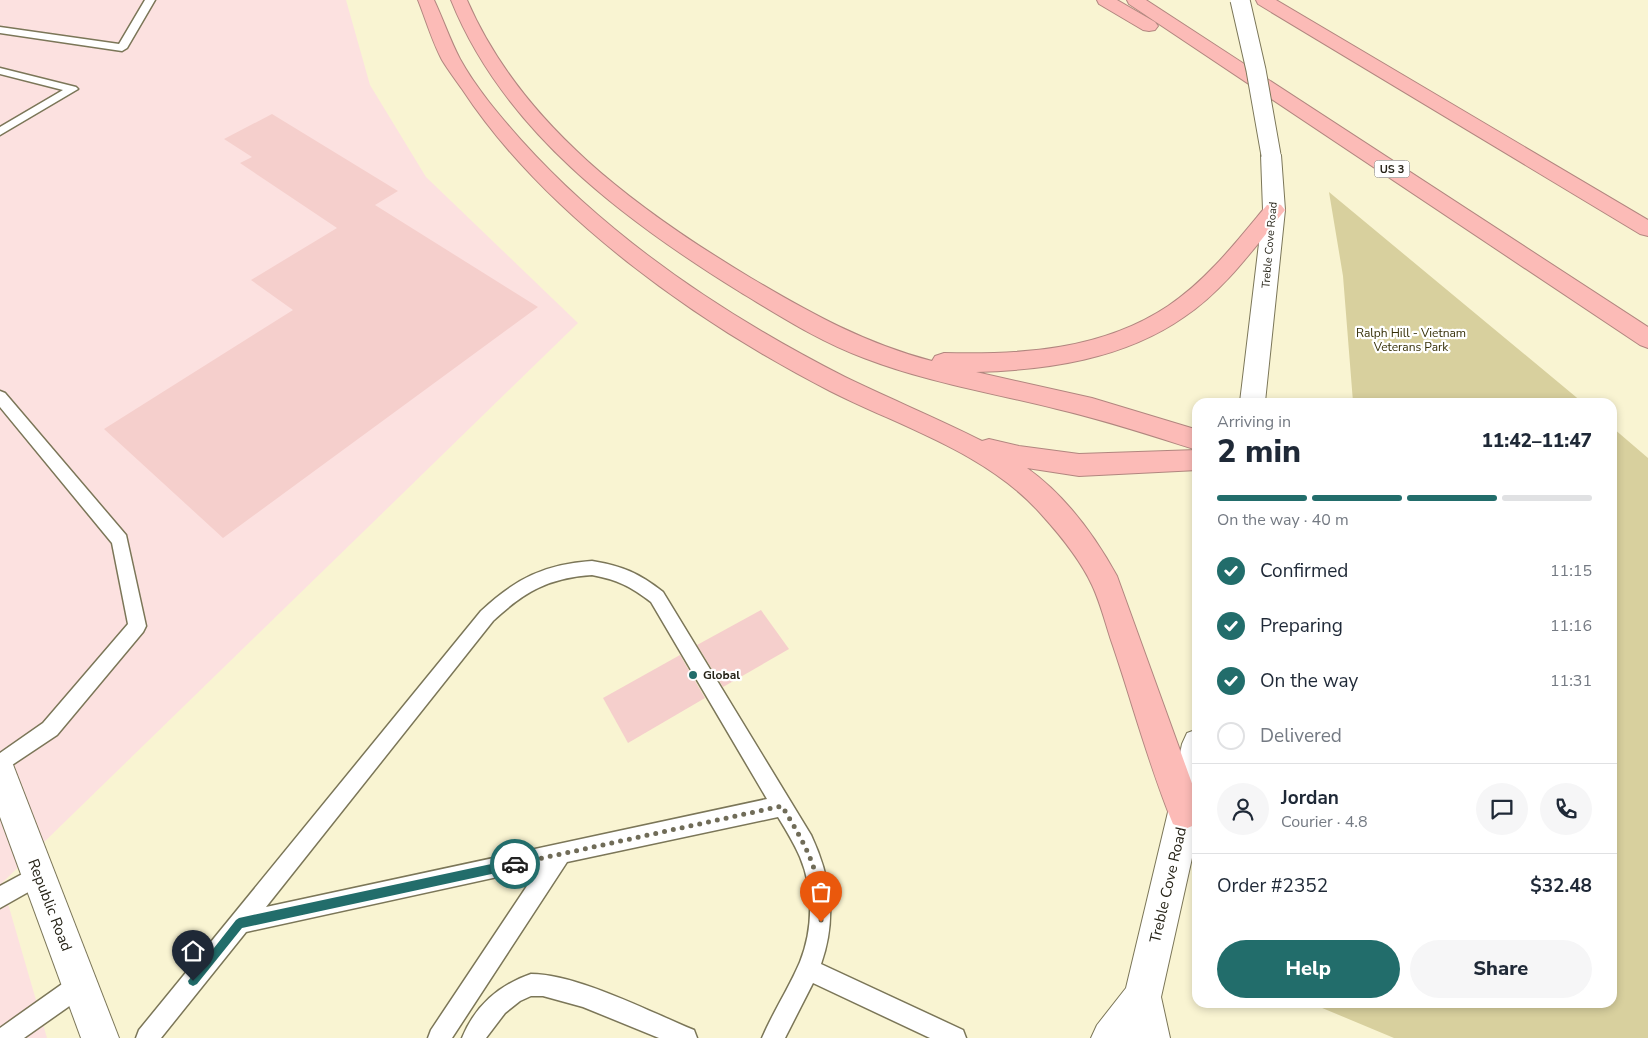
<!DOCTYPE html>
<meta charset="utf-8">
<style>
:root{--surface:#fff;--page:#f6f6f7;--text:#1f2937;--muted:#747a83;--line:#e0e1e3;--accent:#226d6b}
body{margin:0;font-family:"Nunito Sans",sans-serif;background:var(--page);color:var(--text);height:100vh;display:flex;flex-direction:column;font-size:19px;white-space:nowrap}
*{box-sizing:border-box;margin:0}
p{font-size:16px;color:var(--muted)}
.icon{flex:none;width:28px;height:28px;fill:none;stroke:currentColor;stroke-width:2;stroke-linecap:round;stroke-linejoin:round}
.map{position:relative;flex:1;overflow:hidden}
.drawer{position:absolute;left:1192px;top:398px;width:425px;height:610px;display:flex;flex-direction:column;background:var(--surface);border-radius:15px;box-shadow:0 2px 8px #0003}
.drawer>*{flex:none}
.pin{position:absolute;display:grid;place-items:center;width:42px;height:42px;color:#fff;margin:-51px -21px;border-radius:50% 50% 50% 0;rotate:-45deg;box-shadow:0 0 5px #0007}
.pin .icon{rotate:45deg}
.courier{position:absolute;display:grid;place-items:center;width:50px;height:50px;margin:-25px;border:4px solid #226d6b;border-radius:50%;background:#fff;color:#222;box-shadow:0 1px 6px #0007}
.overview em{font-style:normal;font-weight:800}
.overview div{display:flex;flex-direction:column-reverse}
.overview{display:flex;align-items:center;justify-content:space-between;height:85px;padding:0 25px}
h1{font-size:32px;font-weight:800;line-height:38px}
.bar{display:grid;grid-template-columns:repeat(4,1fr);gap:8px 5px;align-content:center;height:60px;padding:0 25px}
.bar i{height:6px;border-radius:4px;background:var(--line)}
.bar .active{background:var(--accent)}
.bar p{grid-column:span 4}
.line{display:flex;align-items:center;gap:12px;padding:0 25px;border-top:1px solid var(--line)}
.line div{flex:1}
.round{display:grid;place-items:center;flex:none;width:52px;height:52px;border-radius:26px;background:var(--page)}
ol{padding:0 25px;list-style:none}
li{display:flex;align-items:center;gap:15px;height:55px}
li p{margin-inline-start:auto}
li .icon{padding:5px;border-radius:50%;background:var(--accent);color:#fff;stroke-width:4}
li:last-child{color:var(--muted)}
li i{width:28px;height:28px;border:2px solid var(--line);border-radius:50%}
.primary-button{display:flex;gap:10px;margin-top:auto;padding:10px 25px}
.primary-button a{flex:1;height:58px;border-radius:30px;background:var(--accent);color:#fff;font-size:20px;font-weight:800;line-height:58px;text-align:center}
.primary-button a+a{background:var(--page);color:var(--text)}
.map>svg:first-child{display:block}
</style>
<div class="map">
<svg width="1648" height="1038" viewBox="0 0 1648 1038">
<rect width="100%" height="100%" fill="#f9f4d2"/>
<!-- industrial -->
<path fill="#fce1e0" d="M 0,0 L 346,0 L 370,85 L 426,177 L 578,323 L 2,883 L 47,1038 L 0,1038 Z"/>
<!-- green -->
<g fill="#d8d09e">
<path d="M 1329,192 L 1582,402 L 1353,402 L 1343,276 Z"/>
<path d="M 1613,428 L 1648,458 L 1648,1038 L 1394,1038 L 1315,1005 L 1315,1002 L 1612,1002 Z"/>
</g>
<!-- building -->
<g fill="#f5cfcc">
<path d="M 272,114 L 398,191 L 375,205 L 538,307 L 223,538 L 104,429 L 293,310 L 251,280 L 337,228 L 240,163 L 252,157 L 224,139 Z"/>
<path d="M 761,610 L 789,649 L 723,687 L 697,645 Z"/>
<path d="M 680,655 L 705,698 L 628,743 L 603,698 Z"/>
</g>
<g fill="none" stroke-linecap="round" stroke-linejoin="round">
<!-- service casing -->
<g stroke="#7b7658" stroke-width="3">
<g id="service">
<path d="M 145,0 L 155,0 L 127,48 L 122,51 L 0,33 L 0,27 L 119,44 Z"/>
<path d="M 0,68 L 76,87 L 78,89 L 0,135 L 0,127 L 63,90 L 0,74 Z"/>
<path d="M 0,391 L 5,393 L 126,535 L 146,626 L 143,632 L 57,735 L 0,773 L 0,753 L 43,723 L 128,624 L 112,543 L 0,407 Z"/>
<path d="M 592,561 C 622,566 639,573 663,592 L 811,835 C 831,878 837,918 821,964 L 963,1030 L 966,1038 L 930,1038 L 813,983 L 785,1038 L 762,1038 C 773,1012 789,988 800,962 C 813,930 814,890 800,857 C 794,843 786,830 778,817 L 567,862 L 452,1038 L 428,1038 L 431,1030 L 539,868 L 246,932 L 161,1038 L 136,1038 L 139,1030 L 481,611 C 515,579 545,564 592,561 ZM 592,575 C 618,580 630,586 651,602 L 767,799 L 266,907 L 493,621 C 524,592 548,578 592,575 Z"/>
<path d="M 39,865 L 46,868 L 49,875 L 46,882 L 0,908 L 0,886 Z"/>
<path d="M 80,974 L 88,977 L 91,985 L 88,993 L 24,1038 L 0,1038 L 0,1028 L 72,977 Z"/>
<path d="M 531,974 C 577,974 650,1012 694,1030 L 697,1038 L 659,1038 L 583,1007 L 543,996 L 531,996 L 520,1001 L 505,1013 L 486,1038 L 462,1038 C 475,1006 499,985 531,974 Z"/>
</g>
</g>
<!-- minor casing -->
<g stroke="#7b7658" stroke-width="2">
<path id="minor" d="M 0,757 L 12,762 L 119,1038 L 81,1038 L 0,817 Z"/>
</g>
<!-- secondary casing -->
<g stroke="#7b7658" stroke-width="2">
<g id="secondary">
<path d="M 1271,149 L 1278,151 L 1281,155 L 1285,210 L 1265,402 L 1240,402 L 1263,210 L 1261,155 L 1264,151 Z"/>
<path d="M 1198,729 L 1198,831 L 1161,997 L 1170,1038 L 1091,1038 L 1097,1025 L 1126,988 L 1168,812 L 1182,744 L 1187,733 Z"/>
</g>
</g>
<!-- motorway casing -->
<g stroke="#b1867f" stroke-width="2">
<g id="motorway">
<path d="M 418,0 L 434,0 C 443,19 450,40 460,59 C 476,88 499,115 521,140 C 610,239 727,317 845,377 C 890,399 937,418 982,441 L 989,439 L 1019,446 L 1079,454 L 1197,450 C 1150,435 1104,420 1057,409 C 993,393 926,382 864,358 C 820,342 780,316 740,292 C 624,220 503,130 451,0 L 467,0 C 521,125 638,210 751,278 C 810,313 866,344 932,361 L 935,356 L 944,353 C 1021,355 1102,350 1168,306 C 1207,280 1237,241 1267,205 L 1274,203 L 1281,205 L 1285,210 L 1281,215 C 1252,251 1223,291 1184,317 C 1124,359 1048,370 976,372 L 1092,398 L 1198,430 L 1198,470 L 1079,476 L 1027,468 C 1065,495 1095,536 1117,576 L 1198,800 L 1197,824 L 1185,829 L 1173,824 C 1149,766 1133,705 1113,646 C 1106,626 1101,604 1092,585 C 1080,559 1060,535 1041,514 C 986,452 901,427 830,391 C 697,323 544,214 462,89 C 455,79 448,70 442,60 C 432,41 426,20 418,0 Z"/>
<path d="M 1097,0 L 1117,0 L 1155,22 L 1158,26 L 1155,30 L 1149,31 L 1143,30 L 1099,4 Z"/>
<path d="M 1127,0 L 1146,0 L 1648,327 L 1648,348 L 1640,345 L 1129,4 Z"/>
<path d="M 1256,0 L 1276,0 L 1648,220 L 1648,236 L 1640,234 L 1258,4 Z"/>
</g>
</g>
<!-- service -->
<use href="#service" fill="#fff" fill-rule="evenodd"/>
<!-- minor -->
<use href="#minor" fill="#fff" fill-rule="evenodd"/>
<!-- secondary -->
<use href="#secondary" fill="#fff" fill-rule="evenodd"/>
<!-- motorway -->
<use href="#motorway" fill="#fcbbb7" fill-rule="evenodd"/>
<!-- secondary-bridge casing -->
<g stroke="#7b7658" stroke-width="21" stroke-linecap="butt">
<path id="secondary-bridge" d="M 1240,0 L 1256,70 L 1271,155"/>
</g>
<!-- secondary-bridge -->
<use href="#secondary-bridge" stroke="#fff" stroke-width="19"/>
</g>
<!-- route -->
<path fill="#226d6b" d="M 515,859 L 521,864 L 515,869 L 242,928 L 197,984 L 193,986 L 189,984 L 188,981 L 236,920 L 239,918 Z"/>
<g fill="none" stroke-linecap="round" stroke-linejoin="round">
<!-- done -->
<path stroke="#706c58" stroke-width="5" stroke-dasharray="0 9" d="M 515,864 L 782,806 C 806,846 823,874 821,922"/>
</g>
<!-- markers -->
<circle fill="#226d6b" stroke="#fff" stroke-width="2" cx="693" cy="675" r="5"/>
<g text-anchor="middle" stroke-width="4.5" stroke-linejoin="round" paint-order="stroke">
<!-- shield labels -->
<rect fill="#fff" stroke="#67655d" stroke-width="1" x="1374.5" y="160.5" width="35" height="17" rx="4"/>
<g font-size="11" font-weight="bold" fill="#262317">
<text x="1392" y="173">US 3</text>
</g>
<!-- far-street labels -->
<g font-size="11" fill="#262317" stroke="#fff">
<text transform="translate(1269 245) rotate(-85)" y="4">Treble Cove Road</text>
</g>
<!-- park labels -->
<g font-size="12" fill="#363008" stroke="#fff">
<text x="1411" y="337">Ralph Hill - Vietnam<tspan x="1411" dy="14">Veterans Park</tspan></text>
</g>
<!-- poi labels -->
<g font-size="12" font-weight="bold" fill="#262317" stroke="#fff" text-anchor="start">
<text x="703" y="679">Global</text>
</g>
<!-- near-street labels -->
<g font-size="15" fill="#262317" stroke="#fff">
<text transform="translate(1168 885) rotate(-77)" y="5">Treble Cove Road</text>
<text transform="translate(50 905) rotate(69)" y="5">Republic Road</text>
</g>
</g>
</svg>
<div class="pin" style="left:821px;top:922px;background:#ea580c"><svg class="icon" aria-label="bag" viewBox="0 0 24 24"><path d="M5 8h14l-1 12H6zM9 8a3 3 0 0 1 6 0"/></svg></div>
<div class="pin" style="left:193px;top:981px;background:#1f2937"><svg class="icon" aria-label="home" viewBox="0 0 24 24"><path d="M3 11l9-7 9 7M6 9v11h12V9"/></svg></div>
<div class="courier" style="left:515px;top:864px"><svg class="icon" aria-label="car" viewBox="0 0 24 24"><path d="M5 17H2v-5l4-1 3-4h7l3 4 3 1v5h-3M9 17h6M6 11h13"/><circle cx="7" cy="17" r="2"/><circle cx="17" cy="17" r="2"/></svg></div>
<section class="drawer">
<div class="overview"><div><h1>2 min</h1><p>Arriving in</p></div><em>11:42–11:47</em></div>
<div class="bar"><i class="active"></i><i class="active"></i><i class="active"></i><i></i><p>On the way · 40 m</p></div>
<ol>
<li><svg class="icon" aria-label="check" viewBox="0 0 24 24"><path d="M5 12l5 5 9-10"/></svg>Confirmed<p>11:15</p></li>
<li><svg class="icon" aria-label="check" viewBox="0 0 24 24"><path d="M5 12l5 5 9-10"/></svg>Preparing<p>11:16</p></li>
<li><svg class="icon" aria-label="check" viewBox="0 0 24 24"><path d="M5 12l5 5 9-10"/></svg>On the way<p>11:31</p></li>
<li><i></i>Delivered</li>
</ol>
<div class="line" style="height:90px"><a class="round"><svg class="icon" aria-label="person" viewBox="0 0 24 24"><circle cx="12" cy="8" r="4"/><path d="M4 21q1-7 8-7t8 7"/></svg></a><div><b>Jordan</b><p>Courier · 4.8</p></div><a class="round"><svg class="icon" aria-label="chat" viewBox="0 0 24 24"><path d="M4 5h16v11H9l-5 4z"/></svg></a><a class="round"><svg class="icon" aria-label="phone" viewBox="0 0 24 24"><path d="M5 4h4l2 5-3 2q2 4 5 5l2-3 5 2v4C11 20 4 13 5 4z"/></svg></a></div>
<div class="line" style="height:65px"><div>Order #2352</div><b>$32.48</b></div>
<div class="primary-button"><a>Help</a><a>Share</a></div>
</section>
</div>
